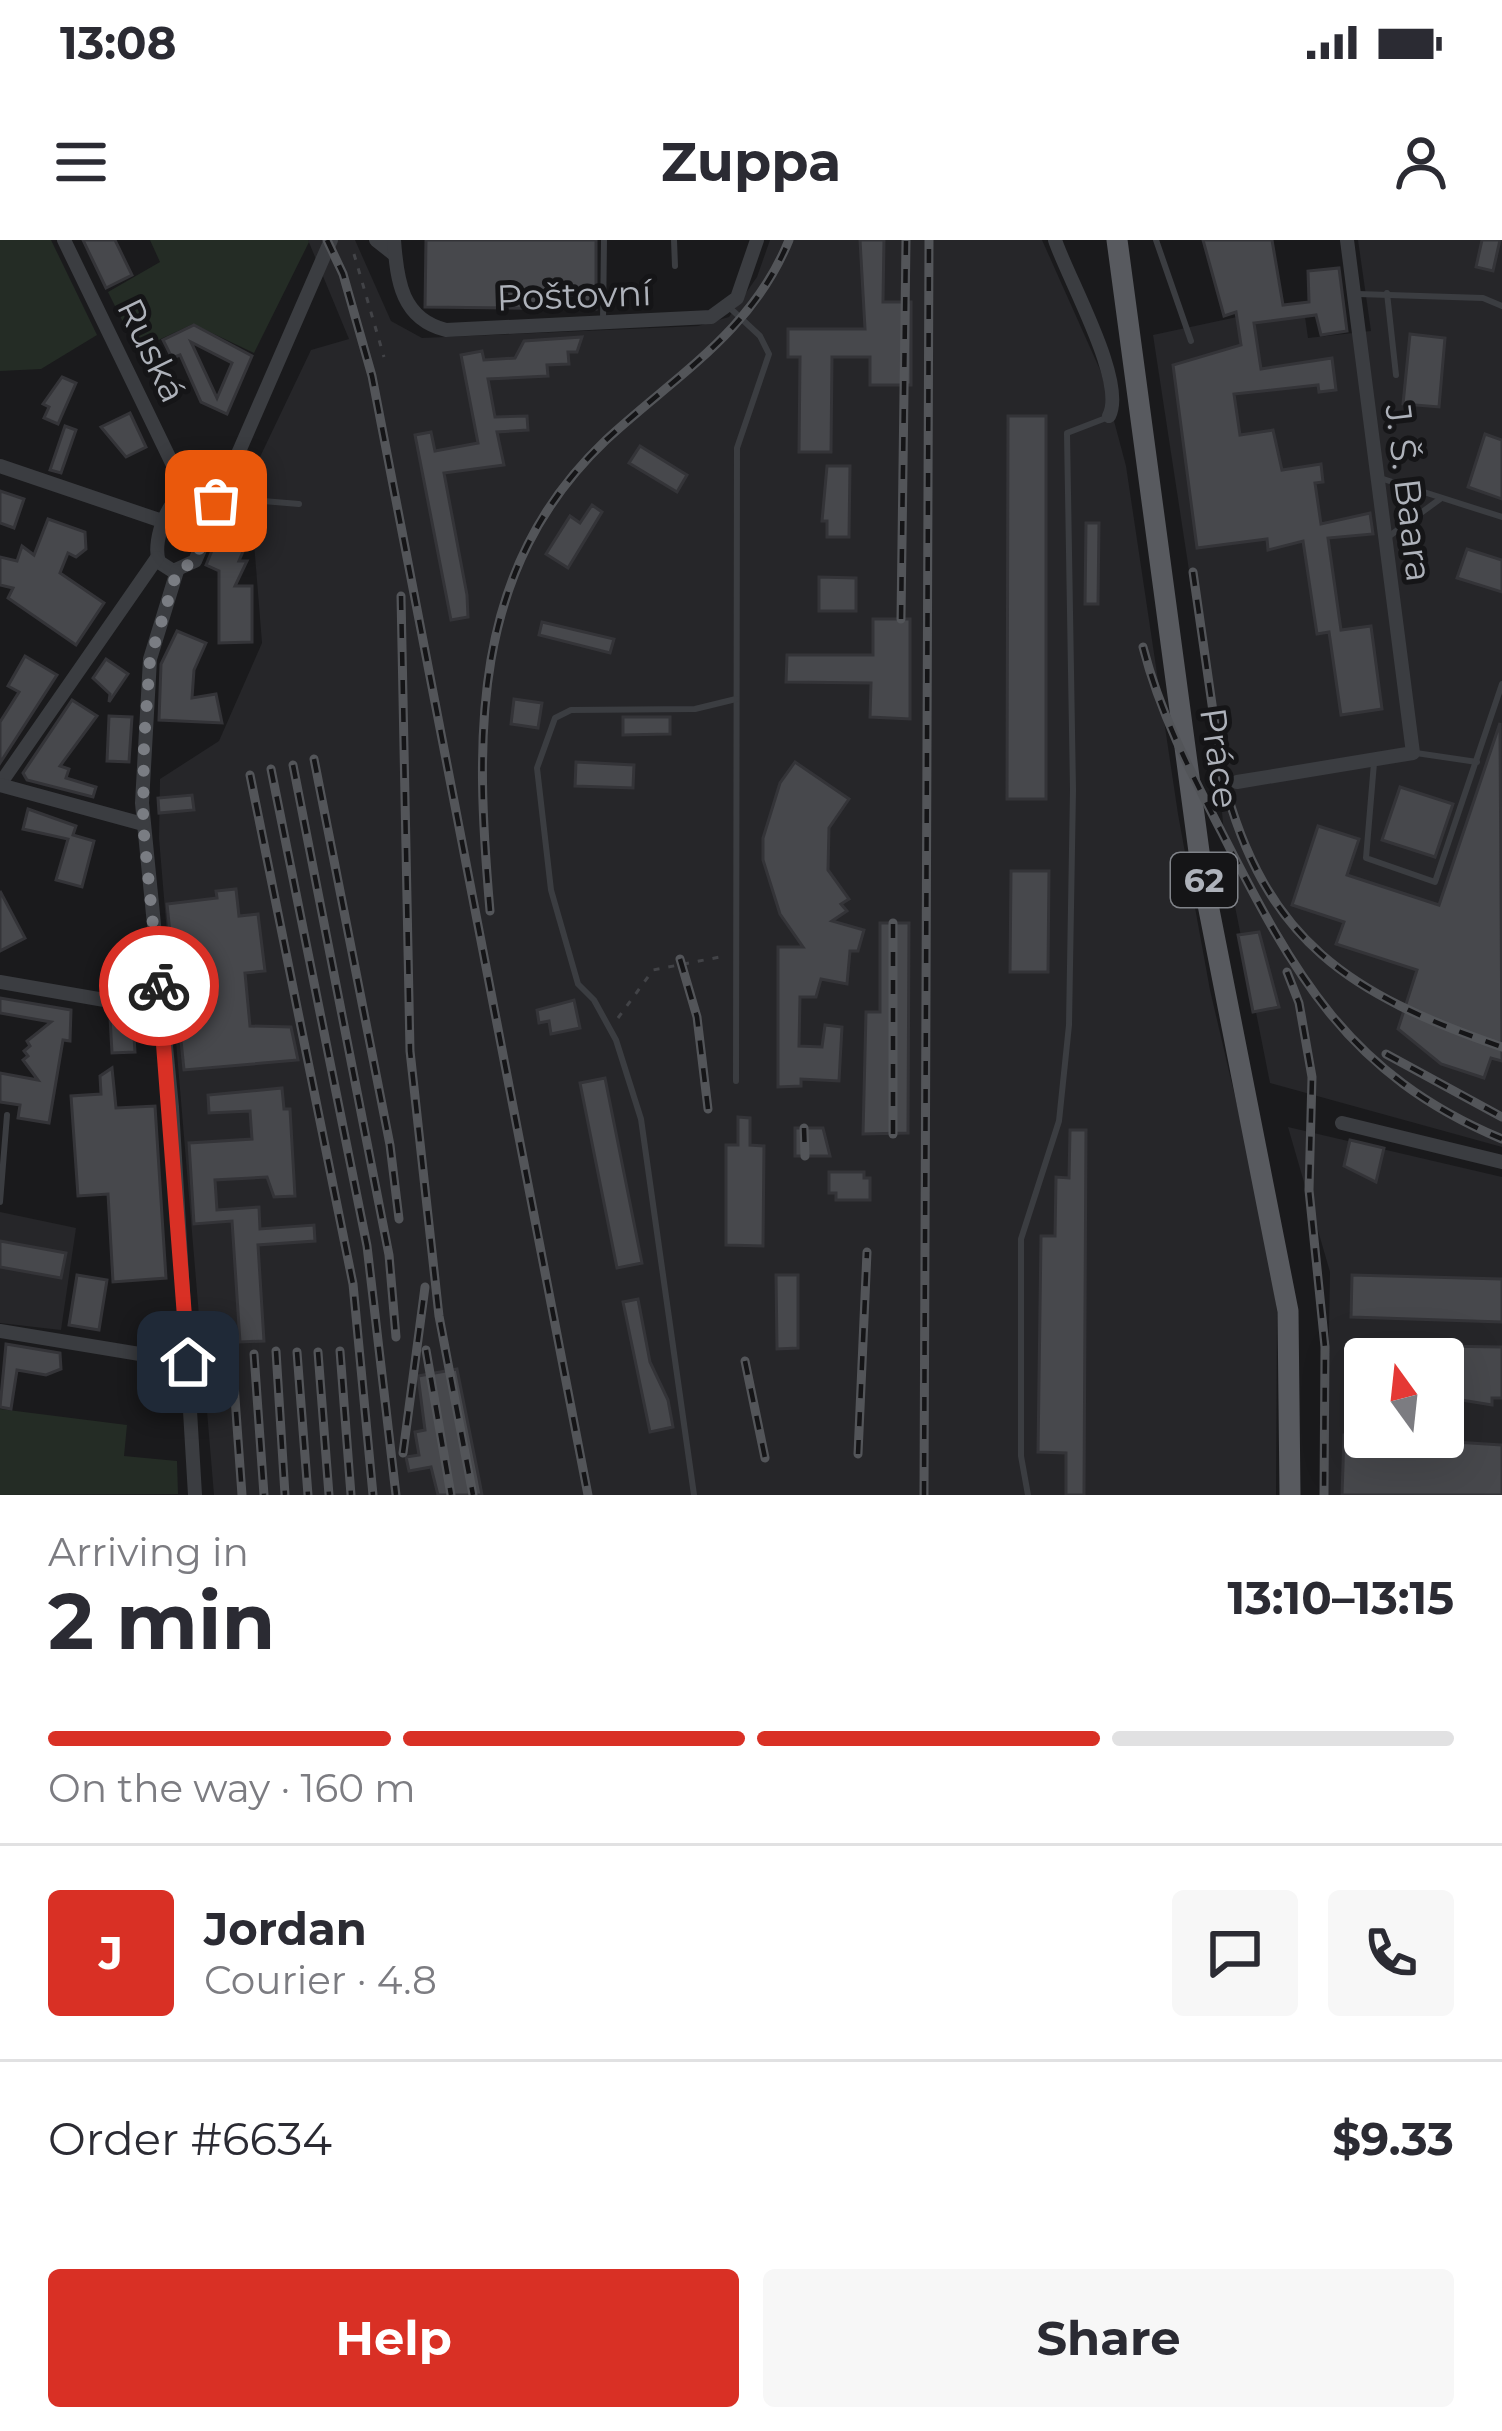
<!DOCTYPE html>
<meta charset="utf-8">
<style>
:root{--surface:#fff;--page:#f7f7f7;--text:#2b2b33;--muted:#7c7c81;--line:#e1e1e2;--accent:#d93025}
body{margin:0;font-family:Montserrat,sans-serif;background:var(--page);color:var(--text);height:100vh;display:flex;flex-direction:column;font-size:45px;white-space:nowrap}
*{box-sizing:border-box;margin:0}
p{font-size:39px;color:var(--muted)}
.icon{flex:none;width:66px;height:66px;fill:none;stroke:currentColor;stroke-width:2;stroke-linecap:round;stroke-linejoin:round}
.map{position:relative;height:1255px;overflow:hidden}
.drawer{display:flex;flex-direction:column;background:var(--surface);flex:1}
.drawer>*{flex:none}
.needle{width:78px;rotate:345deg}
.tools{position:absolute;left:1344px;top:1098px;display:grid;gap:24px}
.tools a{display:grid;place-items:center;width:120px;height:120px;border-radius:12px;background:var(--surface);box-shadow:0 12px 48px #0002;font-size:60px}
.pin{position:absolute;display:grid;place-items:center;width:102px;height:102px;color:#fff;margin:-51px;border-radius:24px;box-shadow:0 6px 18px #0006}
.courier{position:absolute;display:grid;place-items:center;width:120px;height:120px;margin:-60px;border:9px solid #d93025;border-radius:50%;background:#fff;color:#222;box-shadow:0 3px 15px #0007}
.headline em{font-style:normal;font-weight:700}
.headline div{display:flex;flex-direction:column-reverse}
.headline{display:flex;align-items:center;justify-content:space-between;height:204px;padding:0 48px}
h1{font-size:78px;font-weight:700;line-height:90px}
.bar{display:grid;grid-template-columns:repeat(4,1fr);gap:18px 12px;align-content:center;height:144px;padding:0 48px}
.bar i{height:15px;border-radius:9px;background:var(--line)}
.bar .current{background:var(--accent)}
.bar p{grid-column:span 4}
.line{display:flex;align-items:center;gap:30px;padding:0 48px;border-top:3px solid var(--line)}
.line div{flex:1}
.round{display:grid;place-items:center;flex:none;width:126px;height:126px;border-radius:12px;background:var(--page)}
.action{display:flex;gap:24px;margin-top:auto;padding:24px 48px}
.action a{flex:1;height:138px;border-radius:12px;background:var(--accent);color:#fff;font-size:48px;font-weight:700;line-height:138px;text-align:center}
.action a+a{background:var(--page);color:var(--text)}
.status{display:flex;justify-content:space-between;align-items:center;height:84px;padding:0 60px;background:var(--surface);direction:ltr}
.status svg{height:33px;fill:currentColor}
header{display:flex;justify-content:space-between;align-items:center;height:156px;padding:0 48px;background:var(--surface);font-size:54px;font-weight:700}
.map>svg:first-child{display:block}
</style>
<div class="status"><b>13:08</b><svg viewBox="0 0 49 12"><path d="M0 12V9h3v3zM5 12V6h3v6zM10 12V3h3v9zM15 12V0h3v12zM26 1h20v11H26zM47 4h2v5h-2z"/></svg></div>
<header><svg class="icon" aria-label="menu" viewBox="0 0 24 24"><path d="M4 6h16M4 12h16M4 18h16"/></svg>Zuppa<svg class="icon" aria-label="person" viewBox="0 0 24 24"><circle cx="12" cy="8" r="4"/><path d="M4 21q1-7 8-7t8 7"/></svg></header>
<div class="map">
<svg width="1502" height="1255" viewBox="0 0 1502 1255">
<rect width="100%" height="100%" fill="#1a1a1c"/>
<!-- built -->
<g fill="#262629" fill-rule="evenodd">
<path d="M 308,0 L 355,0 L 391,81 L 422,98 L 698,86 L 729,77 L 757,37 L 770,0 L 1042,0 L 1101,132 L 1126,226 L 1178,574 L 1210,750 L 1266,989 L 1277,1071 L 1276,1255 L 214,1255 L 159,598 L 160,539 L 219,501 L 262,403 L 249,240 L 311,110 L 349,99 Z"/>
<path d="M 1358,0 L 1502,0 L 1502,907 L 1270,843 L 1227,626 L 1216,507 L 1153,95 L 1303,63 L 1308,98 L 1371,91 Z"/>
<path d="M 1288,887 L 1502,937 L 1502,1255 L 1326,1255 L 1330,1032 ZM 1365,1119 L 1443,1119 L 1443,1197 L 1365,1197 Z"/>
<path d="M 0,972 L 76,988 L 61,1090 L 0,1083 Z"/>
</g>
<!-- green -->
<g fill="#242c25">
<path d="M 0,0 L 51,0 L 97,95 L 41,129 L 0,131 Z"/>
<path d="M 150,0 L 308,0 L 309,2 L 254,113 L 193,84 L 137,110 L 108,52 L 160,22 Z"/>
<path d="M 0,1169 L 127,1185 L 124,1216 L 177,1221 L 178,1254 L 0,1255 Z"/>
</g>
<!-- building -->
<g fill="#47484c" stroke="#343438" stroke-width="3" fill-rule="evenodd">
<path d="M 83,0 L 115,0 L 132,35 L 106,48 Z"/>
<path d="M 426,0 L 596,0 L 596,69 L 425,67 Z"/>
<path d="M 860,0 L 884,0 L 883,62 L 911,62 L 911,145 L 870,145 L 870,117 L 832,117 L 831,212 L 799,212 L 800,117 L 788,117 L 788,89 L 865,89 Z"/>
<path d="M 1203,0 L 1272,0 L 1283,65 L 1309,62 L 1308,31 L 1339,28 L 1347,91 L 1321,95 L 1316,75 L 1254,83 L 1261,129 L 1332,118 L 1336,150 L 1319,152 L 1318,145 L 1234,154 L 1240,195 L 1273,190 L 1282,230 L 1321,224 L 1323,242 L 1315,243 L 1321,284 L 1370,273 L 1373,294 L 1328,298 L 1341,390 L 1371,386 L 1382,469 L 1341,475 L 1329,392 L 1317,394 L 1303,301 L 1268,310 L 1267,299 L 1197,308 L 1173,125 L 1241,105 L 1236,72 L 1224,76 Z"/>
<path d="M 1482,0 L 1500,0 L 1493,31 L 1476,27 Z"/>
<path d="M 194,85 L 252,116 L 227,174 L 201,162 L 180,115 L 172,118 L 163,100 ZM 191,102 L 232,123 L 217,158 Z"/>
<path d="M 1410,94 L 1445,98 L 1439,167 L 1403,164 Z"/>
<path d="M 582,97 L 577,112 L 568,112 L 569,124 L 547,125 L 548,136 L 488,139 L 495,177 L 527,176 L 528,190 L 497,192 L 504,225 L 444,233 L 467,355 L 468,377 L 451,380 L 415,195 L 431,192 L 435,211 L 478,203 L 461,115 L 482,111 L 484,120 L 515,118 L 524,101 Z"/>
<path d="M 62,137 L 76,143 L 58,184 L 44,178 L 49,167 L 43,164 Z"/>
<path d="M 130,173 L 146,207 L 126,217 L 101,187 Z"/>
<path d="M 1008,176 L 1046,176 L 1046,559 L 1007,559 Z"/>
<path d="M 65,186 L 76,190 L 61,233 L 50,230 Z"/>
<path d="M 1485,194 L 1502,200 L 1502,259 L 1468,247 Z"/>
<path d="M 640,206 L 687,235 L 677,252 L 629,223 Z"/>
<path d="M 827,226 L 850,226 L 849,297 L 827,297 L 827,281 L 822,281 Z"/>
<path d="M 0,251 L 24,259 L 14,288 L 0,283 Z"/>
<path d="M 592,265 L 602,272 L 568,328 L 546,314 L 570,276 L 580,283 Z"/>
<path d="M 48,279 L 85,292 L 86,309 L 76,317 L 68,313 L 60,333 L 104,363 L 76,405 L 8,358 L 13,348 L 0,345 L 0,317 L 17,321 L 22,306 L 34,315 Z"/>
<path d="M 1086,283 L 1099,283 L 1098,364 L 1085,364 Z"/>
<path d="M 221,289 L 247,302 L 239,321 L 247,321 L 235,346 L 252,346 L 252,402 L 219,403 L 219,331 L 206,325 Z"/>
<path d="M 1467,309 L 1502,320 L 1502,352 L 1457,338 Z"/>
<path d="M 819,337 L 856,338 L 856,371 L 819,371 Z"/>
<path d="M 873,379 L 910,379 L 910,479 L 870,477 L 871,443 L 786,442 L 787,415 L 873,415 Z"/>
<path d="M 542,382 L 614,399 L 610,413 L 539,395 Z"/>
<path d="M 177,391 L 206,403 L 194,430 L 192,458 L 216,454 L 222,483 L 159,480 L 161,424 Z"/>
<path d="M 25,416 L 57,435 L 0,523 L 0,482 L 19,452 L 8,446 Z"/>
<path d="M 106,419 L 128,434 L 109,462 L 110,454 L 93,438 Z"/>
<path d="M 514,459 L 542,463 L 538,488 L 511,484 Z"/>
<path d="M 72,460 L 97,476 L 60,526 L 69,529 L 66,538 L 96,547 L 93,557 L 27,540 L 23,533 Z"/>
<path d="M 109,476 L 132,477 L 129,522 L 107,521 Z"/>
<path d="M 623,477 L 670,477 L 670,494 L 623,495 Z"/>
<path d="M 1500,483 L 1502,821 L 1491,818 L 1484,838 L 1441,824 L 1398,789 L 1417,730 L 1336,704 L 1344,682 L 1292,665 L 1318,586 L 1359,599 L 1347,635 L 1439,665 Z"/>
<path d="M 576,522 L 634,525 L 633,548 L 575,546 Z"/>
<path d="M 795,522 L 849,559 L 829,588 L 828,630 L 849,659 L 841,664 L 847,671 L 832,681 L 864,690 L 858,711 L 850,711 L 847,744 L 821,739 L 816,757 L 800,757 L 799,806 L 822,807 L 825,785 L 842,787 L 839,841 L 801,839 L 801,846 L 778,847 L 778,707 L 803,707 L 780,674 L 763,620 L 763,598 L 780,543 Z"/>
<path d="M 1400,547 L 1453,564 L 1435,617 L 1382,600 Z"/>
<path d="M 192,555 L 194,570 L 159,573 L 158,558 Z"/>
<path d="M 28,569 L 76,586 L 73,595 L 94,601 L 82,647 L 56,640 L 68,599 L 23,589 Z"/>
<path d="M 1011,631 L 1049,631 L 1048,732 L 1010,732 Z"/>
<path d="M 236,649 L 239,676 L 258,674 L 265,731 L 245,733 L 250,786 L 291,787 L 298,820 L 184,830 L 167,664 L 217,658 L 216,651 Z"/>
<path d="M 0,651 L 25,698 L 0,711 Z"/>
<path d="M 880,683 L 909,683 L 908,893 L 863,894 L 866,772 L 880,772 Z"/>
<path d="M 1259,692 L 1279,767 L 1253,772 L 1238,695 Z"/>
<path d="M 0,758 L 71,770 L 70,801 L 63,800 L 49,883 L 18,878 L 20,865 L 0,862 L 0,833 L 38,840 L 23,820 L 28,816 L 24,811 L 30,806 L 27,801 L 51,782 L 0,773 Z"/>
<path d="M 574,760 L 580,788 L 551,794 L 549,781 L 539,783 L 537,770 Z"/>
<path d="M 110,777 L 133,781 L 135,812 L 112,813 Z"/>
<path d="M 112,828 L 116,868 L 155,866 L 166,1038 L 113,1042 L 108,954 L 78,956 L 71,856 L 101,854 L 100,836 Z"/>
<path d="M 605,838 L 642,1023 L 617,1028 L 580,843 Z"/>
<path d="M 282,848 L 284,869 L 290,869 L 295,956 L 274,957 L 267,937 L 215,940 L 217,970 L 259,967 L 260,989 L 314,985 L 315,1001 L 258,1005 L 264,1101 L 240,1102 L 232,981 L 194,984 L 189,903 L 252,899 L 250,871 L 209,873 L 208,855 Z"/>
<path d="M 738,877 L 750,878 L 750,905 L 764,906 L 763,1006 L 726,1005 L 726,905 L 738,905 Z"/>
<path d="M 795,888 L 823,888 L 830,916 L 795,916 Z"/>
<path d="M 1070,890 L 1086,890 L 1084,1255 L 1066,1255 L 1066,1213 L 1038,1212 L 1041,996 L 1055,996 L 1056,937 L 1069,938 Z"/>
<path d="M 1350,900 L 1384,908 L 1376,942 L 1344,926 Z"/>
<path d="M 829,932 L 864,932 L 864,938 L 870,938 L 870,960 L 836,960 L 836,953 L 829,953 Z"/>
<path d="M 0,1001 L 66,1013 L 61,1038 L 0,1027 Z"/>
<path d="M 77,1035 L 107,1040 L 99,1090 L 69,1085 Z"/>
<path d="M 776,1035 L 798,1035 L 798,1108 L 777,1109 Z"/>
<path d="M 1352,1035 L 1502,1039 L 1502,1082 L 1351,1077 Z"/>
<path d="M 638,1059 L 650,1122 L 668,1160 L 673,1187 L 650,1192 L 623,1062 Z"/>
<path d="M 6,1104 L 60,1113 L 61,1129 L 46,1135 L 17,1130 L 11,1169 L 0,1167 Z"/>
<path d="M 1439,1106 L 1502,1107 L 1502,1158 L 1492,1158 L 1492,1165 L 1443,1157 Z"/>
<path d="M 457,1129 L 479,1239 L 482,1255 L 438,1255 L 431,1227 L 409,1231 L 406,1217 L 419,1215 L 415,1192 L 425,1190 L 418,1136 Z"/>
<path d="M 1344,1195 L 1502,1205 L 1502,1255 L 1342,1255 Z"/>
</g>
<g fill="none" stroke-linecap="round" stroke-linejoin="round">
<!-- path -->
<g stroke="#424347" stroke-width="3" stroke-dasharray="6 9" stroke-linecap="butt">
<path d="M 354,14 L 384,117"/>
<path d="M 618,778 L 653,730 L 725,716"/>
</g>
<!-- lane -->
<g stroke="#3b3d41" stroke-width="6">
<path d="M 674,0 L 675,26"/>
<path d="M 1156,0 L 1191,101"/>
<path d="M 1387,53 L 1396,135"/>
<path d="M 1358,54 L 1483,58 L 1502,66"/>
<path d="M 730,68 L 760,96 L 769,114 L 737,208 L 736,841"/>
<path d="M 603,81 L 604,0"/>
<path d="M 1380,238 L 1502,277"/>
<path d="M 214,257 L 299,264"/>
<path d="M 1388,297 L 1440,259"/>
<path d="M 1416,513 L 1477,522"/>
<path d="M 1374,523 L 1366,618 L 1435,642 L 1502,444"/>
<path d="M 0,962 L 7,875"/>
<path d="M 694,1255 L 641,879 L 616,800 L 594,760 L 578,744 L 551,650 L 537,528 L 555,478 L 571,470 L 695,469 L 736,459"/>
<path d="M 1028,1255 L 1021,1216 L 1021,999 L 1059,881 L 1069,785 L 1073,550 L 1067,193 L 1106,178"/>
</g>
<!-- street -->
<g stroke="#3b3d41" stroke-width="14">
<path d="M 64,0 L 184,248"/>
<path d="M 376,0 L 395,15"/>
<path d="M 394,0 C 397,42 402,79 446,90 L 711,77 L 737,58 L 757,0"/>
<path d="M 1055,0 C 1068,39 1127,142 1109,176"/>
<path d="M 0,226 L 165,282"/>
<path d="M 196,245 L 212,254 L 216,272 L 195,321 L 173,331 L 159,322 C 151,299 171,250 196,245 Z"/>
<path d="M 212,254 L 237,216 L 331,0"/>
<path d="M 177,331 L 150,419 L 142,563 L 172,867 L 195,1255"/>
<path d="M 1237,542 L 1413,513 L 1347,0"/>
<path d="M 0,544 L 157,318"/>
<path d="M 0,545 L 143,584"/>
<path d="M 0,742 L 162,770"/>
<path d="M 1342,883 L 1502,922"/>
<path d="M 0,1091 L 188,1122"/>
</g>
<!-- primary -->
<path stroke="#585a5f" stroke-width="21" d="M 1117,0 L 1202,634 L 1288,1071 L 1290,1255"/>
<!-- rail casing -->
<g stroke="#535559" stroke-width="9">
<g id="rail">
<path d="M 327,0 L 343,34 L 372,136 L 588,1255"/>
<path d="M 1193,332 L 1225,555"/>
<path d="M 401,356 L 410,811 L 439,1076 L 473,1255"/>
<path d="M 901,379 L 906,0"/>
<path d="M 1143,407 C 1160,473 1190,531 1221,591 C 1294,734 1347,834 1502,899"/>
<path d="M 314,519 L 390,905 L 399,979"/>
<path d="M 293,525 L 389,1015 L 396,1097"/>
<path d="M 271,529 L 367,1006 L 396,1255"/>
<path d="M 250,535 L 353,1044 L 373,1255"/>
<path d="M 1223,538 C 1265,702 1351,755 1502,807"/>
<path d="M 490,671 C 475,499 469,330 606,200 C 675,136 752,92 789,0"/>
<path d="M 680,719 L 697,777 L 708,869"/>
<path d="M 1287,732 L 1299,763 L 1312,837 L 1309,950 L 1325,1107 L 1324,1255"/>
<path d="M 1386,814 L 1502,877"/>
<path d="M 804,888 L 805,916"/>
<path d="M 893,894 L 893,683"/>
<path d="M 426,1110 L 451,1255"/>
<path d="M 276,1111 L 285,1255"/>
<path d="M 340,1111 L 351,1255"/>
<path d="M 297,1112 L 308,1255"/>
<path d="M 318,1112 L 329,1255"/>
<path d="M 254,1114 L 264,1255"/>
<path d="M 232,1116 L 242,1255"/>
<path d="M 745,1121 L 765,1218"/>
<path d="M 403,1213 L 425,1047"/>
<path d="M 858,1214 L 867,1012"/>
<path d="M 924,1255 L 929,0"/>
</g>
</g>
<!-- rail -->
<use href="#rail" stroke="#151517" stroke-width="4.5" stroke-dasharray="14" stroke-linecap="butt"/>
</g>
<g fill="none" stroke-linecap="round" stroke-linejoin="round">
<!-- done -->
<path stroke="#7a7d83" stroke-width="12" stroke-dasharray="0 21.6" d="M 159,746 L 143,584 L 144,502 L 150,419 L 177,331 L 195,321 L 216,261"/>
<!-- route -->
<path stroke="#d93025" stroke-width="15" d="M 159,746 L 188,1122"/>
</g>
<g text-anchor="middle" stroke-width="10" stroke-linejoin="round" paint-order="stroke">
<!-- shield labels -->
<rect fill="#151517" stroke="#808389" stroke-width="3" x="1171" y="613" width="66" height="54" rx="9"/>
<g font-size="33" font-weight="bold" fill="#aeb2ba">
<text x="1204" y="652">62</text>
</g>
<!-- street labels -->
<g font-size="36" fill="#aeb2ba" stroke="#151517">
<text transform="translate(574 55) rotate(-2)" y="13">Poštovní</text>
<text transform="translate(152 110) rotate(64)" y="13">Ruská</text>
<text transform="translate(1409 253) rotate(83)" y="13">J. Š. Baara</text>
<text transform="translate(1220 518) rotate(82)" y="13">Práce</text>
</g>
</g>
</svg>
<div class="tools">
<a><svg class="needle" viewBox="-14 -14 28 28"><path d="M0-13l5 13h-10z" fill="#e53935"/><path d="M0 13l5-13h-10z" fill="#7c7c81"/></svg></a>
</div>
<div class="pin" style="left:216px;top:261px;background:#ea580c"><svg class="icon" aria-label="bag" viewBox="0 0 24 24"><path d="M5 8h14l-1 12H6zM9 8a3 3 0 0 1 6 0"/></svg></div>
<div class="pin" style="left:188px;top:1122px;background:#1f2937"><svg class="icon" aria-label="home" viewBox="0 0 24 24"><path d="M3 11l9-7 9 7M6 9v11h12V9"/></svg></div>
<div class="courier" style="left:159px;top:746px"><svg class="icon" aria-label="bike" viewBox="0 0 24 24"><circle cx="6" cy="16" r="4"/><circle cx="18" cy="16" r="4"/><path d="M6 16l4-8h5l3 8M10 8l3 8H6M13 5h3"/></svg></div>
</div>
<section class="drawer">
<div class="headline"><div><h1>2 min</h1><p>Arriving in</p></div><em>13:10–13:15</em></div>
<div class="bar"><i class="current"></i><i class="current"></i><i class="current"></i><i></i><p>On the way · 160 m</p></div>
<div class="line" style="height:216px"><b class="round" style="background:var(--accent);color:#fff">J</b><div><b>Jordan</b><p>Courier · 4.8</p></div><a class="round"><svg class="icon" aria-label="chat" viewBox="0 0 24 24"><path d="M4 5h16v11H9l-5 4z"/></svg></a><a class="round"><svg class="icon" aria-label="phone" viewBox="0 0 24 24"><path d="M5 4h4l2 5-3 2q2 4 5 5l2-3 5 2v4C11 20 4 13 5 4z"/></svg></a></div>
<div class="line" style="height:156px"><div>Order #6634</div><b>$9.33</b></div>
<div class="action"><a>Help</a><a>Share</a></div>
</section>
